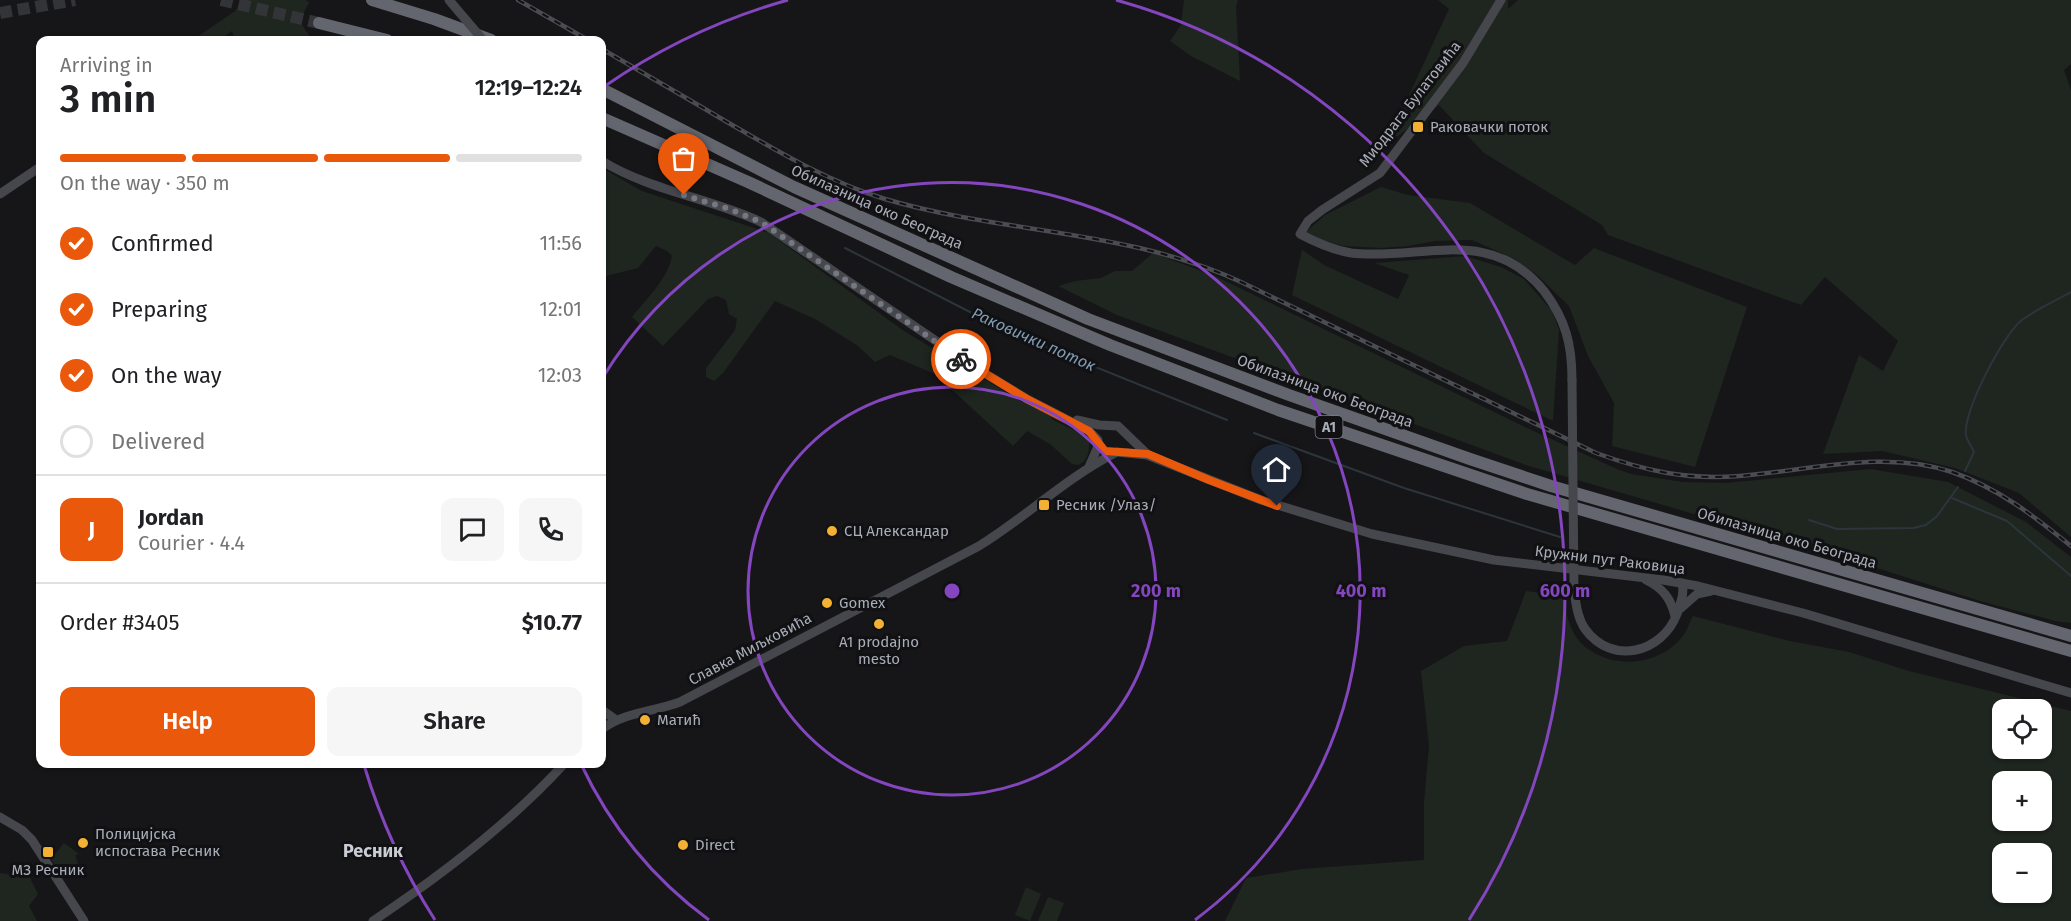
<!DOCTYPE html>
<meta charset="utf-8">
<style>
:root{--surface:#fff;--page:#f6f6f6;--text:#202124;--muted:#757577;--line:#e0e0e0;--accent:#ea580c}
body{margin:0;font-family:"Fira Sans",sans-serif;background:var(--page);color:var(--text);height:100vh;display:flex;flex-direction:column;font-size:22px;white-space:nowrap}
*{box-sizing:border-box;margin:0}
p{font-size:20px;color:var(--muted)}
.icon{flex:none;width:33px;height:33px;fill:none;stroke:currentColor;stroke-width:2;stroke-linecap:round;stroke-linejoin:round}
.map{position:relative;flex:1;overflow:hidden}
.side{position:absolute;left:36px;top:36px;width:570px;height:732px;display:flex;flex-direction:column;background:var(--surface);border-radius:12px;box-shadow:0 2px 4px #0004}
.side>*{flex:none}
.fabs{position:absolute;left:1992px;top:699px;display:grid;gap:12px}
.fabs a{display:grid;place-items:center;width:60px;height:60px;border-radius:12px;background:var(--surface);box-shadow:0 2px 4px #0004;font-size:30px}
.pin{position:absolute;display:grid;place-items:center;width:51px;height:51px;color:#fff;margin:-62px -26px;border-radius:50% 50% 50% 0;rotate:-45deg;box-shadow:0 0 6px #0007}
.pin .icon{rotate:45deg}
.courier{position:absolute;display:grid;place-items:center;width:60px;height:60px;margin:-30px;border:4px solid #ea580c;border-radius:50%;background:#fff;color:#222;box-shadow:0 2px 8px #0007}
.head em{font-style:normal;font-weight:600}
.head div{display:flex;flex-direction:column-reverse}
.head{display:flex;align-items:center;justify-content:space-between;height:102px;padding:0 24px}
h1{font-size:39px;font-weight:600;line-height:45px}
.bar{display:grid;grid-template-columns:repeat(4,1fr);gap:9px 6px;align-content:center;height:72px;padding:0 24px}
.bar i{height:8px;border-radius:4px;background:var(--line)}
.bar .on{background:var(--accent)}
.bar p{grid-column:span 4}
.line{display:flex;align-items:center;gap:15px;padding:0 24px;border-top:2px solid var(--line)}
.line div{flex:1}
.round{display:grid;place-items:center;flex:none;width:63px;height:63px;border-radius:12px;background:var(--page)}
ol{padding:0 24px;list-style:none}
li{display:flex;align-items:center;gap:18px;height:66px}
li p{margin-inline-start:auto}
li .icon{padding:6px;border-radius:50%;background:var(--accent);color:#fff;stroke-width:4}
li:last-child{color:var(--muted)}
li i{width:33px;height:33px;border:3px solid var(--line);border-radius:50%}
.cta{display:flex;gap:12px;margin-top:auto;padding:12px 24px}
.cta a{flex:1;height:69px;border-radius:12px;background:var(--accent);color:#fff;font-size:24px;font-weight:600;line-height:69px;text-align:center}
.cta a+a{background:var(--page);color:var(--text)}
.map>svg:first-child{display:block}
</style>
<div class="map">
<svg width="2071" height="921" viewBox="0 0 2071 921">
<rect width="100%" height="100%" fill="#161618"/>
<!-- green -->
<g fill="#1e261f" fill-rule="evenodd">
<path d="M 246,0 L 306,0 L 309,3 L 302,16 L 301,23 L 312,40 L 235,40 L 232,31 L 219,40 L 195,40 L 194,39 L 235,11 Z"/>
<path d="M 1184,0 L 1238,0 L 1236,6 L 1240,81 L 1191,56 L 1170,41 L 1181,25 Z"/>
<path d="M 1438,0 L 1508,0 L 1508,9 L 1518,0 L 2071,0 L 2071,64 L 2064,70 L 2071,90 L 2071,537 L 2019,493 L 1955,468 L 1882,451 L 1823,454 L 1859,355 L 1883,371 L 1898,341 L 1825,277 L 1801,305 L 1608,235 L 1602,225 L 1484,153 L 1439,105 L 1394,139 L 1391,134 L 1449,9 Z"/>
<path d="M 602,168 L 642,191 L 769,233 L 904,331 L 1019,400 L 1050,415 L 1053,420 L 1082,434 L 1089,441 C 1089,452 1089,460 1078,465 L 1072,464 L 1050,444 L 1027,431 L 1013,446 L 935,374 L 890,355 L 875,362 L 858,346 L 817,320 L 775,301 L 723,373 L 714,381 L 706,377 L 706,368 L 735,330 L 737,319 L 729,314 L 726,300 L 717,296 L 708,299 L 663,346 L 632,317 C 646,299 668,279 672,256 L 667,251 L 656,246 L 638,268 L 602,277 Z"/>
<path d="M 1381,187 L 1408,195 L 1470,203 L 1575,265 L 1594,248 L 1747,307 L 1695,467 L 1612,446 L 1614,403 L 1588,356 L 1569,306 L 1537,275 L 1515,259 L 1472,240 L 1435,241 L 1408,246 L 1381,248 L 1344,246 L 1321,240 L 1305,233 L 1325,215 Z"/>
<path d="M 1302,250 L 1324,265 L 1398,299 L 1409,275 L 1374,263 L 1465,256 L 1501,267 L 1524,279 L 1552,311 L 1559,330 L 1553,421 L 1292,295 Z"/>
<path d="M 1153,253 L 1215,276 L 1527,428 L 1617,469 L 1631,474 L 1683,482 L 1726,483 L 1870,469 L 1948,482 L 2026,522 L 2071,557 L 2071,623 L 2055,621 L 1980,601 L 1849,559 L 1529,466 L 1117,315 L 1058,286 L 1075,281 L 1101,278 L 1115,271 L 1132,271 Z"/>
<path d="M 1526,591 L 1563,596 C 1566,612 1569,630 1580,642 C 1608,671 1659,667 1683,636 C 1687,630 1690,622 1693,616 L 1790,641 L 1849,652 L 1909,671 L 2071,711 L 2071,921 L 1225,921 L 1246,878 L 1302,869 L 1424,860 L 1424,803 L 1429,746 L 1421,671 L 1464,646 L 1507,641 ZM 2002,710 L 2042,710 L 2042,748 L 2002,748 ZM 2002,782 L 2042,782 L 2042,820 L 2002,820 ZM 2002,854 L 2042,854 L 2042,892 L 2002,892 Z"/>
<path d="M 64,843 L 79,854 L 75,855 L 78,864 L 82,864 L 84,871 L 59,871 L 51,859 Z"/>
<path d="M 0,873 L 30,878 L 38,894 L 29,906 L 37,921 L 0,921 Z"/>
<path d="M 1026,887 L 1041,894 L 1030,921 L 1015,915 Z"/>
<path d="M 1048,897 L 1064,903 L 1057,921 L 1038,921 Z"/>
</g>
<g fill="none" stroke-linecap="round" stroke-linejoin="round">
<!-- stream -->
<g stroke="#2c353c" stroke-width="2">
<path d="M 845,248 L 1011,333 L 1227,420"/>
<path d="M 1254,433 L 1404,488 L 1560,537"/>
<path d="M 1965,471 L 1974,452 C 1972,447 1967,441 1966,435 C 1962,413 2004,333 2022,320 C 2037,309 2055,301 2071,292"/>
<path d="M 1952,498 L 2007,521 L 2071,576"/>
<path d="M 1809,520 L 1837,529 L 1913,528 L 1926,525 L 1937,516 L 1958,487"/>
</g>
<!-- highway-tunnel -->
<g stroke="#333438" stroke-width="12" stroke-dasharray="12 6" stroke-linecap="butt">
<path d="M 221,0 L 319,23"/>
<path d="M 0,13 L 75,0"/>
</g>
<!-- secondary -->
<g stroke="#45474d" stroke-width="9">
<path d="M 1501,0 L 1463,63 L 1380,173 L 1322,210 L 1308,221 L 1300,234 C 1317,243 1333,250 1351,253 C 1421,261 1490,224 1544,291 C 1566,320 1572,345 1572,380"/>
<path d="M 602,161 C 651,191 710,198 761,222 L 973,366 L 1027,399 L 1089,431 L 1098,440"/>
<path d="M 0,194 L 40,167"/>
<path d="M 1077,420 L 1099,425 L 1118,426 L 1146,453"/>
<path d="M 1117,452 L 1147,455 L 1261,500 L 1372,534 L 1494,560 L 1663,580 L 1698,586 L 1803,613 L 2071,693"/>
<path d="M 1089,467 L 1099,444"/>
<path d="M 1646,580 C 1663,588 1671,599 1675,616"/>
<path d="M 1574,590 C 1576,603 1577,617 1585,629 C 1612,666 1662,653 1677,614 C 1680,603 1685,594 1682,583"/>
<path d="M 1680,609 L 1697,594 L 1711,591"/>
<path d="M 602,710 L 616,720"/>
<path d="M 602,729 C 625,712 653,712 680,702 L 979,546 C 1026,517 1066,478 1115,453"/>
<path d="M 0,817 L 22,830 L 32,840 L 84,921"/>
<path d="M 373,921 C 442,875 509,824 564,764"/>
</g>
<!-- highway -->
<g stroke="#63666e" stroke-width="12">
<path d="M 372,0 L 434,19 L 491,40"/>
<path d="M 319,23 L 387,40"/>
<path d="M 602,89 L 794,187 L 1088,319 L 1289,395 L 1470,459 L 1551,486 L 2071,636"/>
<path d="M 602,118 L 748,182 L 951,277 L 1110,345 L 1278,410 L 1527,494 L 2071,651"/>
</g>
<!-- rail casing -->
<g stroke="#4a4c52" stroke-width="4.5">
<g id="rail">
<path d="M 518,0 L 588,40"/>
<path d="M 602,49 C 643,73 685,97 727,122 C 777,151 829,182 885,199 C 1004,234 1127,229 1241,282 L 1596,453 C 1646,471 1685,480 1739,476 C 1808,471 1884,449 1952,472 C 1998,488 2034,516 2071,546"/>
</g>
</g>
<!-- rail -->
<use href="#rail" stroke="#111113" stroke-width="2" stroke-dasharray="7" stroke-linecap="butt"/>
<!-- secondary-bridge -->
<g stroke="#45474d" stroke-width="9">
<path d="M 449,0 L 483,40"/>
<path d="M 1572,380 L 1574,590"/>
</g>
</g>
<g fill="none" stroke-linecap="round" stroke-linejoin="round">
<!-- done -->
<path stroke="#757880" stroke-width="6" stroke-dasharray="0 10.8" d="M 684,195 L 729,209 L 761,222 L 961,359"/>
<!-- route -->
<path stroke="#ea580c" stroke-width="8" d="M 961,359 L 1027,399 L 1089,431 L 1105,451 L 1148,454 L 1209,480 L 1277,506"/>
</g>
<!-- distance rings -->
<g fill="none" stroke="#8446be" stroke-width="3">
<circle cx="952" cy="591" r="204"/>
<path d="M709 920A409 409 0 0 1 581 764M603 377A409 409 0 1 1 1195 920"/>
<path d="M435 920A613 613 0 0 1 364 765M605 86A613 613 0 0 1 788 0M1116 0A613 613 0 0 1 1469 920"/>
</g>
<!-- markers -->
<g fill="#f2b134" stroke="#111113" stroke-width="2">
<rect x="1412" y="121" width="12" height="12" rx="3"/>
<rect x="1038" y="499" width="12" height="12" rx="3"/>
<circle cx="832" cy="531" r="6"/>
<circle cx="827" cy="603" r="6"/>
<circle cx="879" cy="624" r="6"/>
<circle cx="645" cy="720" r="6"/>
<circle cx="83" cy="843" r="6"/>
<circle cx="683" cy="845" r="6"/>
<rect x="42" y="846" width="12" height="12" rx="3"/>
</g>
<g text-anchor="middle" stroke-width="6" stroke-linejoin="round" paint-order="stroke">
<!-- shield labels -->
<rect fill="#111113" stroke="#7b7e86" stroke-width="1.5" x="1315.5" y="416" width="27" height="22" rx="4.5"/>
<g font-size="14" font-weight="bold" fill="#a8adb8">
<text x="1329" y="432">A1</text>
</g>
<!-- street labels -->
<g font-size="15" fill="#a8adb8" stroke="#111113">
<text transform="translate(1410 104) rotate(-52)" y="5">Миодрага Булатовића</text>
<text transform="translate(877 207) rotate(24)" y="5">Обилазница око Београда</text>
<text transform="translate(1325 391) rotate(20)" y="5">Обилазница око Београда</text>
<text transform="translate(1787 538) rotate(16)" y="5">Обилазница око Београда</text>
<text transform="translate(1610 560) rotate(7)" y="5">Кружни пут Раковица</text>
<text transform="translate(750 649) rotate(-28)" y="5">Славка Миљковића</text>
</g>
<!-- poi labels -->
<g font-size="15" fill="#a8adb8" stroke="#111113" text-anchor="start">
<text x="1430" y="132">Раковачки поток</text>
<text x="1056" y="510">Ресник /Улаз/</text>
<text x="844" y="536">СЦ Александар</text>
<text x="839" y="608">Gomex</text>
<text x="879" y="647" text-anchor="middle">A1 prodajno<tspan x="879" dy="17">mesto</tspan></text>
<text x="657" y="725">Матић</text>
<text x="95" y="839">Полицијска<tspan x="95" dy="17">испостава Ресник</tspan></text>
<text x="695" y="850">Direct</text>
<text x="48" y="875" text-anchor="middle">МЗ Ресник</text>
</g>
<!-- water labels -->
<g font-size="16" font-style="italic" fill="#7f9bb3" stroke="#111113">
<text transform="translate(1034 339) rotate(24)" y="6">Раковички поток</text>
</g>
<!-- quarter labels -->
<g font-size="18" font-weight="bold" fill="#c9ccd4" stroke="#111113">
<text x="373" y="857">Ресник</text>
</g>
</g>
<circle cx="952" cy="591" r="9" fill="#8446be" stroke="#111113" stroke-width="3"/>
<g font-size="18" text-anchor="middle" font-weight="bold" fill="#8446be" stroke="#111113" stroke-width="6" stroke-linejoin="round" paint-order="stroke">
<text x="1156" y="597">200 m</text>
<text x="1361" y="597">400 m</text>
<text x="1565" y="597">600 m</text>
</g>
</svg>
<div class="fabs">
<a><svg class="icon" aria-label="locate" viewBox="0 0 24 24"><circle cx="12" cy="12" r="6"/><path d="M12 2v4M12 18v4M2 12h4M18 12h4"/></svg></a>
<a>+</a>
<a>−</a>
</div>
<div class="pin" style="left:684px;top:195px;background:#ea580c"><svg class="icon" aria-label="bag" viewBox="0 0 24 24"><path d="M5 8h14l-1 12H6zM9 8a3 3 0 0 1 6 0"/></svg></div>
<div class="pin" style="left:1277px;top:506px;background:#1f2937"><svg class="icon" aria-label="home" viewBox="0 0 24 24"><path d="M3 11l9-7 9 7M6 9v11h12V9"/></svg></div>
<div class="courier" style="left:961px;top:359px"><svg class="icon" aria-label="bike" viewBox="0 0 24 24"><circle cx="6" cy="16" r="4"/><circle cx="18" cy="16" r="4"/><path d="M6 16l4-8h5l3 8M10 8l3 8H6M13 5h3"/></svg></div>
<section class="side">
<div class="head"><div><h1>3 min</h1><p>Arriving in</p></div><em>12:19–12:24</em></div>
<div class="bar"><i class="on"></i><i class="on"></i><i class="on"></i><i></i><p>On the way · 350 m</p></div>
<ol>
<li><svg class="icon" aria-label="check" viewBox="0 0 24 24"><path d="M5 12l5 5 9-10"/></svg>Confirmed<p>11:56</p></li>
<li><svg class="icon" aria-label="check" viewBox="0 0 24 24"><path d="M5 12l5 5 9-10"/></svg>Preparing<p>12:01</p></li>
<li><svg class="icon" aria-label="check" viewBox="0 0 24 24"><path d="M5 12l5 5 9-10"/></svg>On the way<p>12:03</p></li>
<li><i></i>Delivered</li>
</ol>
<div class="line" style="height:108px"><b class="round" style="background:var(--accent);color:#fff">J</b><div><b>Jordan</b><p>Courier · 4.4</p></div><a class="round"><svg class="icon" aria-label="chat" viewBox="0 0 24 24"><path d="M4 5h16v11H9l-5 4z"/></svg></a><a class="round"><svg class="icon" aria-label="phone" viewBox="0 0 24 24"><path d="M5 4h4l2 5-3 2q2 4 5 5l2-3 5 2v4C11 20 4 13 5 4z"/></svg></a></div>
<div class="line" style="height:78px"><div>Order #3405</div><b>$10.77</b></div>
<div class="cta"><a>Help</a><a>Share</a></div>
</section>
</div>
